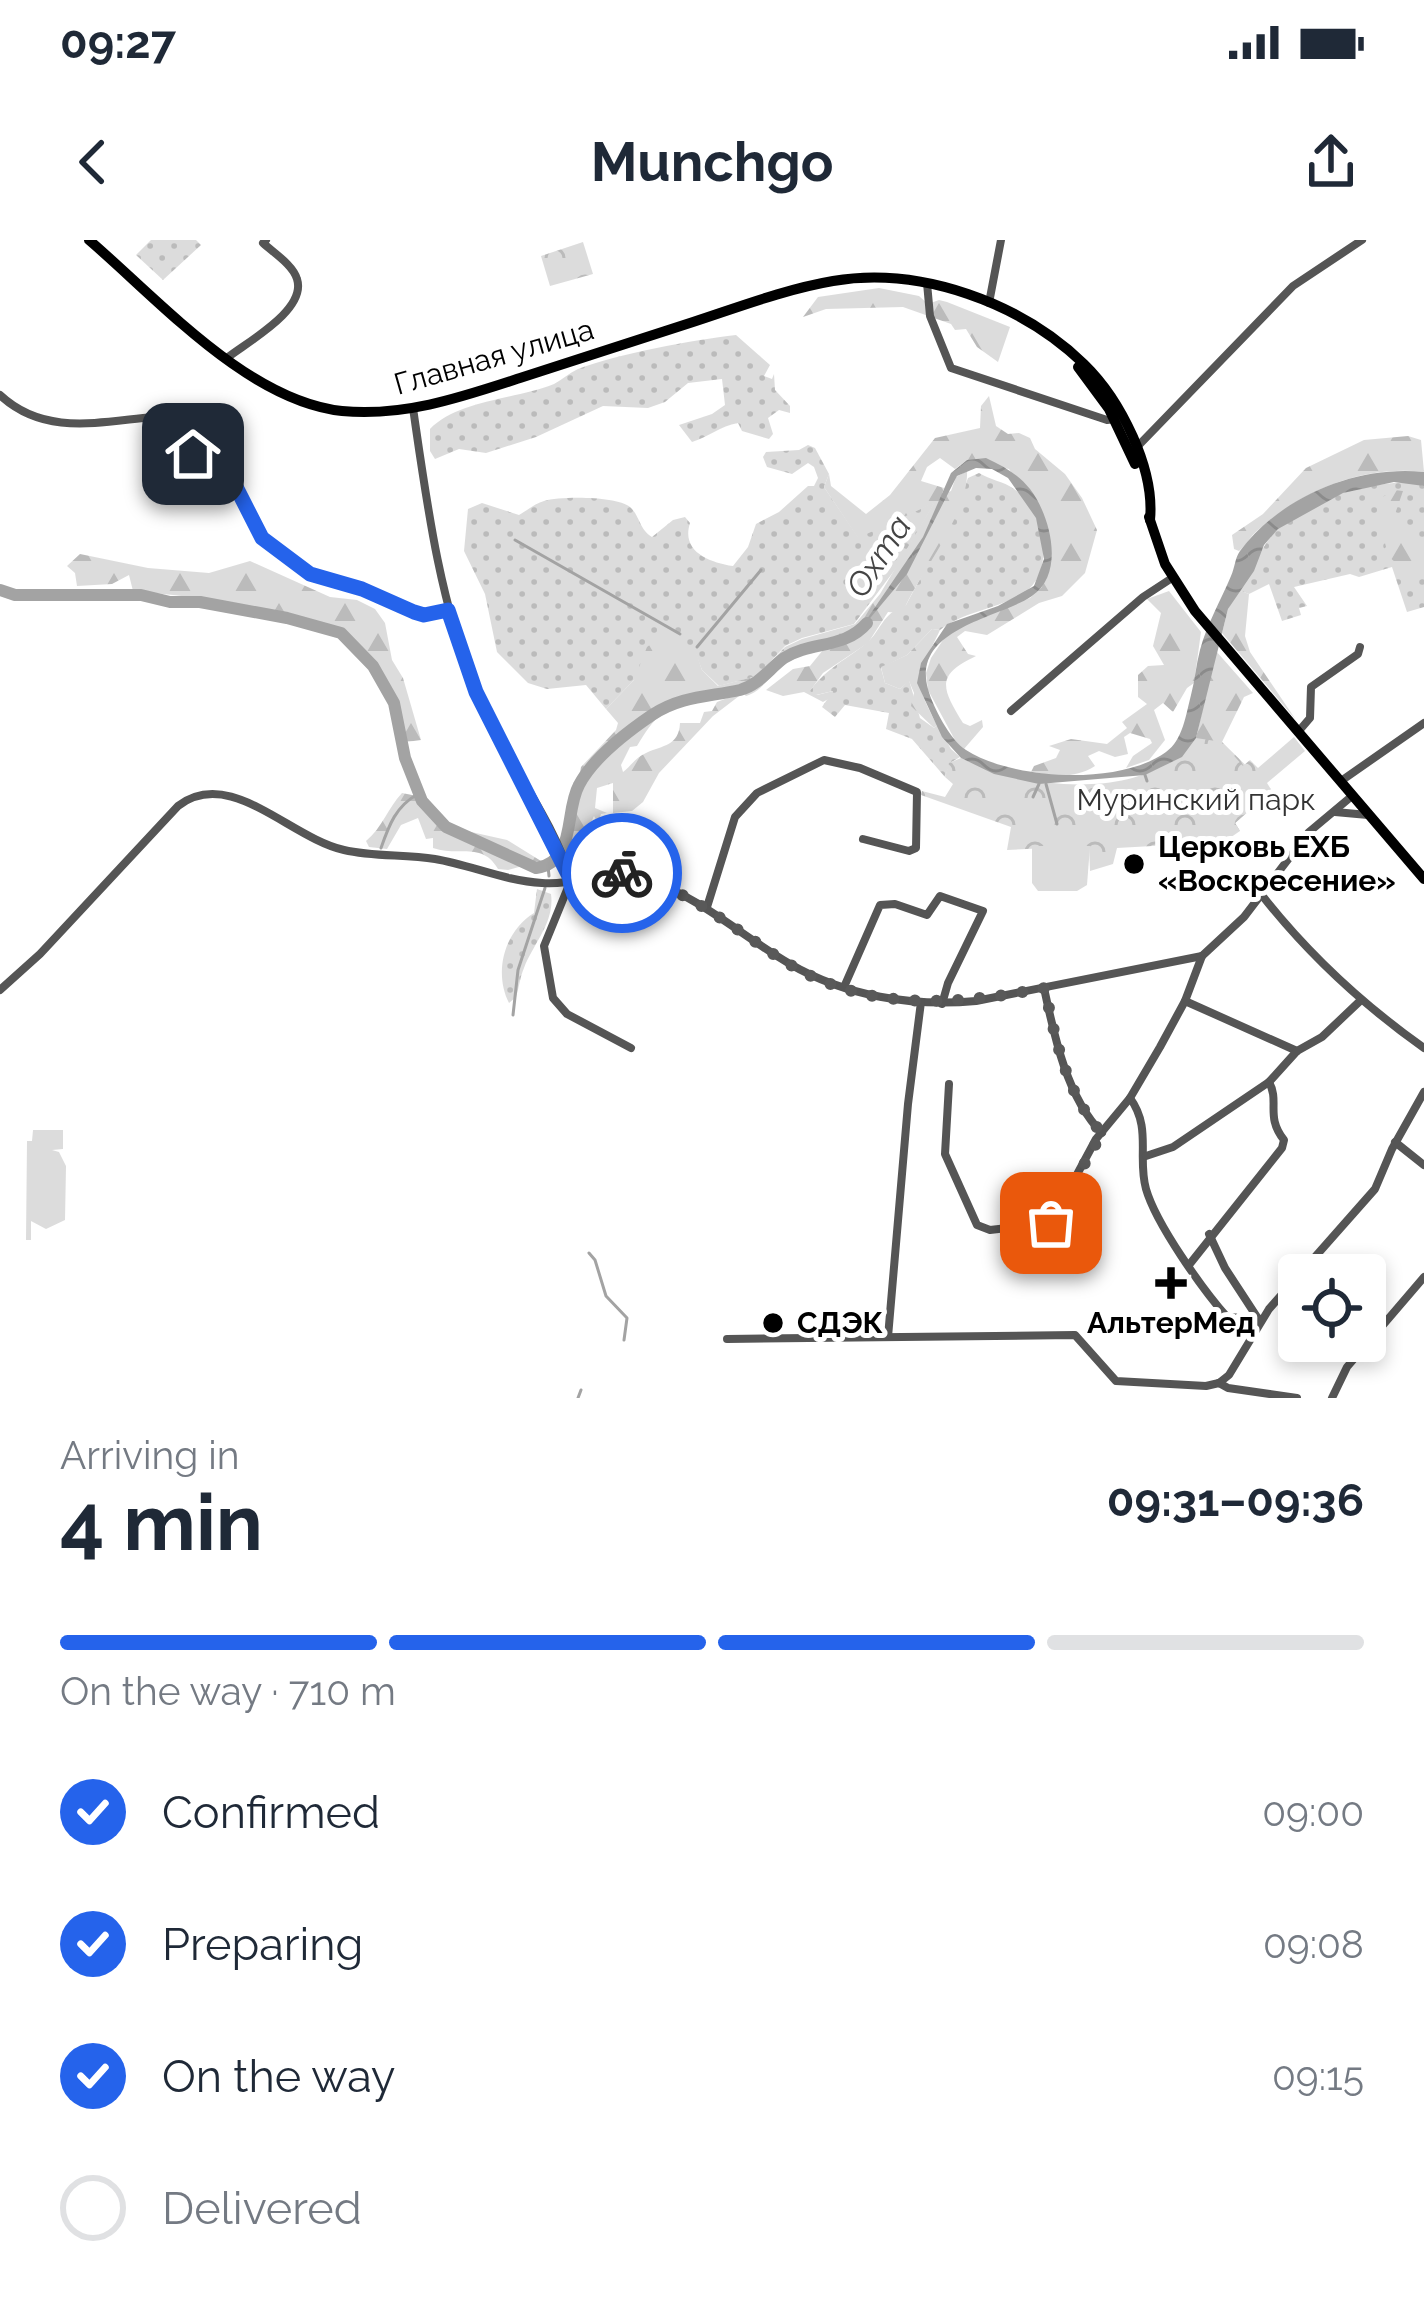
<!DOCTYPE html>
<meta charset="utf-8">
<style>
:root{--surface:#fff;--page:#f6f6f7;--text:#1f2937;--muted:#747a83;--line:#e0e1e3;--accent:#2563eb}
body{margin:0;font-family:Raleway,sans-serif;background:var(--page);color:var(--text);height:100vh;display:flex;flex-direction:column;font-size:45px;white-space:nowrap}
*{box-sizing:border-box;margin:0}
p{font-size:39px;color:var(--muted)}
.icon{flex:none;width:66px;height:66px;fill:none;stroke:currentColor;stroke-width:2;stroke-linecap:round;stroke-linejoin:round}
.map{position:relative;height:1158px;overflow:hidden}
.drawer{display:flex;flex-direction:column;background:var(--surface);flex:1}
.drawer>*{flex:none}
.controls{position:absolute;left:1278px;top:1014px;display:grid;gap:24px}
.controls a{display:grid;place-items:center;width:108px;height:108px;border-radius:12px;background:var(--surface);box-shadow:0 6px 18px #0003;font-size:60px}
.pin{position:absolute;display:grid;place-items:center;width:102px;height:102px;color:#fff;margin:-51px;border-radius:24px;box-shadow:0 6px 18px #0006}
.courier{position:absolute;display:grid;place-items:center;width:120px;height:120px;margin:-60px;border:9px solid #2563eb;border-radius:50%;background:#fff;color:#222;box-shadow:0 3px 15px #0007}
.overview em{font-style:normal;font-weight:700}
.overview div{display:flex;flex-direction:column-reverse}
.overview{display:flex;align-items:center;justify-content:space-between;height:204px;padding:0 60px}
h1{font-size:78px;font-weight:700;line-height:90px}
.bar{display:grid;grid-template-columns:repeat(4,1fr);gap:18px 12px;align-content:center;height:144px;padding:0 60px}
.bar i{height:15px;border-radius:9px;background:var(--line)}
.bar .on{background:var(--accent)}
.bar p{grid-column:span 4}
ol{padding:0 60px;list-style:none}
li{display:flex;align-items:center;gap:36px;height:132px}
li p{margin-inline-start:auto}
li .icon{padding:12px;border-radius:50%;background:var(--accent);color:#fff;stroke-width:4}
li:last-child{color:var(--muted)}
li i{width:66px;height:66px;border:6px solid var(--line);border-radius:50%}
.status{display:flex;justify-content:space-between;align-items:center;height:84px;padding:0 60px;background:var(--surface);direction:ltr}
.status svg{height:33px;fill:currentColor}
header{display:flex;justify-content:space-between;align-items:center;height:156px;padding:0 60px;background:var(--surface);font-size:54px;font-weight:700}
.map>svg:first-child{display:block}
</style>
<div class="status"><b>09:27</b><svg viewBox="0 0 49 12"><path d="M0 12V9h3v3zM5 12V6h3v6zM10 12V3h3v9zM15 12V0h3v12zM26 1h20v11H26zM47 4h2v5h-2z"/></svg></div>
<header><svg class="icon" aria-label="back" viewBox="0 0 24 24"><path d="M15 5l-7 7 7 7"/></svg>Munchgo<svg class="icon" aria-label="share" viewBox="0 0 24 24"><path d="M12 15V3M7 8l5-5 5 5M5 13v7h14v-7"/></svg></header>
<div class="map">
<svg width="1424" height="1158" viewBox="0 0 1424 1158">
<defs>
<pattern id="grass-dots" width="8" height="8" patternUnits="userSpaceOnUse" patternTransform="scale(3)"><rect width="8" height="8" fill="#dcdcdc"/><path d="M2 2h.1M6 6h.1" fill="none" stroke="#bbb" stroke-width="1.8" stroke-linecap="round"/></pattern>
<pattern id="forest-firs" width="22" height="20" patternUnits="userSpaceOnUse" patternTransform="scale(3)"><rect width="22" height="20" fill="#dcdcdc"/><path d="M5 1l3.5 6h-7zM16 11l3.5 6h-7z" fill="#bbb"/></pattern>
<pattern id="park-crowns" width="20" height="18" patternUnits="userSpaceOnUse" patternTransform="scale(3)"><rect width="20" height="18" fill="#dcdcdc"/><path d="M2 6a3 3 0 1 1 6 0M12 15a3 3 0 1 1 6 0" fill="none" stroke="#bbb"/></pattern>
<pattern id="water-waves" width="16" height="10" patternUnits="userSpaceOnUse" patternTransform="scale(3)"><rect width="16" height="10" fill="#a3a3a3"/><path d="M0 5q4-4 8 0t8 0" fill="none" stroke="#8b8b8b"/></pattern>
</defs>
<rect width="100%" height="100%" fill="#fff"/>
<!-- grass -->
<g fill="url(#grass-dots)">
<path d="M 151,0 L 196,0 L 201,5 L 163,40 L 136,15 Z"/>
<path d="M 736,95 L 770,125 L 764,136 L 772,139 L 774,134 L 775,150 L 790,166 L 790,173 L 779,170 L 768,178 L 773,194 L 769,199 L 742,191 L 738,183 C 720,186 709,197 692,202 L 679,185 L 712,174 L 725,165 L 722,139 L 688,143 L 665,162 L 648,168 L 603,166 L 536,197 L 486,213 L 459,209 L 435,219 L 430,211 L 430,189 C 458,160 517,159 554,144 C 562,140 569,133 578,129 C 617,114 693,100 736,95 Z"/>
<path d="M 808,205 L 815,208 L 829,234 L 824,247 L 858,297 L 935,262 L 897,327 L 854,384 L 802,398 L 785,406 L 757,436 L 719,446 L 702,430 L 694,409 L 634,440 L 606,469 L 586,445 L 547,449 L 528,443 L 497,412 L 485,354 L 464,311 L 468,269 L 482,263 L 519,275 C 526,271 536,263 544,261 C 561,256 617,256 630,267 C 640,276 639,289 652,297 L 673,280 L 685,277 L 690,283 C 681,311 708,322 733,326 L 748,307 L 756,284 L 779,272 L 808,246 L 814,246 L 818,238 L 814,227 L 808,223 L 792,234 L 767,227 L 763,217 L 766,212 L 799,210 Z"/>
<path d="M 979,233 C 990,240 1003,241 1014,249 C 1046,271 1058,336 1019,356 C 994,369 961,373 940,390 L 932,389 L 907,415 L 881,428 L 885,443 L 900,449 L 909,440 L 920,478 L 934,488 L 937,485 L 951,509 L 960,517 L 950,523 L 945,537 L 912,499 L 886,489 L 889,473 L 845,465 L 835,477 L 822,467 L 833,451 L 816,455 L 809,452 C 825,430 843,421 863,406 C 883,391 879,375 906,365 L 953,277 L 968,238 Z"/>
<path d="M 1411,242 L 1424,246 L 1424,367 L 1407,372 L 1392,327 L 1359,337 L 1350,334 L 1294,347 L 1307,366 L 1299,368 L 1301,375 L 1282,381 L 1269,344 L 1249,354 L 1238,350 C 1251,335 1256,318 1267,302 C 1296,260 1363,243 1411,242 Z"/>
<path d="M 537,649 L 551,654 C 555,682 533,704 524,728 C 520,737 519,748 516,757 L 509,763 C 493,731 505,691 534,673 Z"/>
</g>
<!-- forest -->
<g fill="url(#forest-firs)" fill-rule="evenodd">
<path d="M 879,48 L 919,56 L 928,64 L 939,60 L 947,62 L 1010,87 L 998,122 L 977,107 L 966,89 L 955,90 L 951,84 L 903,67 L 826,69 L 803,77 L 818,57 Z"/>
<path d="M 989,156 L 996,186 L 1008,194 L 1019,193 L 1030,198 L 1035,209 L 1065,234 L 1082,258 L 1097,290 L 1085,333 L 1062,356 L 1039,363 L 987,395 L 965,391 L 957,397 L 968,414 L 976,416 C 937,435 940,446 963,483 L 970,486 L 982,480 L 983,487 L 964,509 L 956,502 L 928,450 L 926,433 L 931,418 L 945,397 L 970,381 L 1030,358 L 1042,347 L 1049,292 L 1009,229 L 967,220 L 955,229 L 940,218 L 927,227 L 921,241 L 944,248 L 942,254 L 951,251 L 956,237 L 967,231 C 969,271 924,328 906,365 L 898,373 L 888,372 L 868,403 L 823,433 L 810,451 L 817,455 L 833,451 L 832,457 L 823,462 L 804,452 L 783,456 L 766,450 L 793,429 L 810,426 L 823,410 C 808,412 787,420 776,431 C 766,441 761,451 746,456 L 743,453 L 713,476 L 659,533 L 643,562 L 632,571 L 613,573 L 613,543 L 597,548 L 595,568 L 607,573 L 601,574 L 598,584 L 594,576 L 580,606 L 568,607 L 581,527 L 616,490 L 618,483 L 606,469 L 634,440 L 647,407 L 662,396 L 695,409 L 702,430 L 718,446 L 757,436 L 785,407 L 802,399 L 855,384 L 880,354 L 934,263 L 858,298 L 824,247 L 829,234 L 831,246 L 866,274 L 890,255 L 935,198 L 980,188 L 981,166 ZM 725,449 L 735,455 L 717,462 L 712,471 L 704,472 L 700,483 L 680,483 C 679,506 663,505 646,513 C 636,517 631,526 623,532 L 621,525 L 630,507 L 637,506 C 654,478 664,465 698,459 L 699,455 Z"/>
<path d="M 1408,196 L 1421,200 L 1424,232 C 1363,225 1303,250 1258,290 C 1250,296 1247,305 1239,311 L 1234,309 L 1232,295 L 1263,274 L 1306,228 L 1364,200 Z"/>
<path d="M 1394,250 L 1403,251 L 1394,277 L 1414,303 L 1424,302 L 1424,338 L 1411,343 L 1408,333 L 1382,311 L 1386,307 L 1377,271 L 1381,258 Z"/>
<path d="M 80,314 L 148,328 L 209,333 L 250,321 L 330,357 L 357,360 L 375,369 L 385,383 L 392,420 L 403,438 L 421,500 L 406,502 C 395,480 388,454 375,434 C 330,364 206,359 133,351 L 129,335 L 112,344 L 77,346 L 75,333 L 67,326 Z"/>
<path d="M 1238,350 L 1249,354 L 1245,396 L 1250,412 L 1296,480 L 1222,393 L 1228,369 Z"/>
<path d="M 1169,351 L 1201,392 L 1194,443 L 1187,448 L 1173,472 L 1163,463 L 1154,470 L 1165,500 L 1149,520 L 1126,528 L 1133,516 L 1152,503 L 1150,499 L 1130,493 L 1124,497 L 1128,514 L 1115,517 L 1099,511 L 1088,516 L 1095,526 C 1075,539 1054,536 1031,532 L 1034,526 L 1056,518 L 1060,510 L 1049,506 L 1071,499 L 1107,504 L 1127,488 L 1122,482 L 1147,464 L 1138,457 L 1138,435 L 1148,426 L 1164,425 L 1153,406 L 1161,373 L 1147,359 Z"/>
<path d="M 932,389 L 940,390 C 917,439 910,433 937,485 L 934,488 L 911,466 L 914,453 L 909,441 L 900,449 L 885,443 L 881,427 L 907,415 Z"/>
<path d="M 1216,411 L 1253,453 L 1244,457 L 1222,502 L 1272,551 L 1235,583 L 1240,591 L 1148,548 L 1196,498 Z"/>
<path d="M 402,553 L 427,558 L 449,587 L 507,600 L 541,621 L 508,630 L 498,629 C 482,601 458,617 433,608 L 433,598 L 426,599 L 418,578 L 401,585 L 387,609 L 369,607 L 366,601 C 382,588 388,568 402,553 Z"/>
</g>
<!-- park -->
<g fill="url(#park-crowns)">
<path d="M 583,2 L 593,34 L 550,46 L 541,16 Z"/>
<path d="M 1294,497 L 1305,511 L 1267,543 L 1272,551 L 1235,583 L 1240,591 L 1224,602 L 1117,608 L 1113,624 L 1090,631 L 1089,606 L 1007,610 L 1011,587 L 921,555 L 922,551 L 945,557 L 953,544 L 945,537 L 949,523 L 961,518 C 1027,550 1146,563 1196,498 L 1222,502 L 1243,526 L 1250,520 L 1258,528 Z"/>
</g>
<!-- pitch -->
<g fill="#dcdcdc">
<path d="M 1032,606 L 1090,606 L 1087,645 L 1077,651 L 1038,651 L 1032,643 Z"/>
<path d="M 33,890 L 63,890 L 63,909 L 52,910 L 59,912 L 66,926 L 65,980 L 46,989 L 31,981 L 31,1000 L 26,1000 L 27,901 L 32,901 Z"/>
</g>
<!-- water -->
<path fill="url(#water-waves)" d="M 986,218 C 1003,226 1018,234 1030,249 C 1050,275 1066,333 1032,356 C 1000,378 911,388 928,449 C 933,467 950,500 966,510 C 1013,540 1119,546 1166,512 C 1183,500 1186,474 1191,455 C 1195,440 1196,425 1200,410 C 1207,384 1221,360 1231,336 C 1235,327 1235,318 1240,311 C 1281,256 1357,225 1424,232 L 1424,246 L 1394,242 L 1343,253 L 1278,289 L 1264,305 L 1254,331 L 1228,369 L 1196,498 L 1182,517 L 1145,535 L 1039,544 L 994,534 L 961,518 L 942,497 L 917,443 L 921,423 L 947,384 L 998,366 L 1034,346 L 1044,319 L 1036,278 L 1008,238 L 992,229 L 976,228 L 957,236 L 907,334 L 856,395 L 923,297 L 951,233 L 967,220 Z"/>
<g fill="none" stroke-linecap="round" stroke-linejoin="round">
<!-- stream -->
<g stroke="#a3a3a3" stroke-width="3">
<path d="M 515,300 L 680,394"/>
<path d="M 697,407 L 761,330"/>
<path d="M 1145,535 L 1147,541"/>
<path d="M 1046,544 L 1057,584"/>
<path d="M 1033,557 L 1039,544"/>
<path d="M 381,608 C 389,585 396,566 418,554"/>
<path d="M 548,626 L 549,636"/>
<path d="M 513,775 L 518,730 L 545,648"/>
<path d="M 589,1013 L 595,1020 L 606,1056 L 627,1078 L 624,1100"/>
<path d="M 578,1158 L 581,1150"/>
</g>
<!-- river -->
<path stroke="#a3a3a3" stroke-width="12" d="M 0,350 L 15,355 L 141,355 L 170,362 L 200,362 L 287,378 L 341,393 L 373,426 L 394,463 L 405,518 L 422,561 L 446,587 L 536,628 C 577,622 564,572 579,545 C 593,518 627,492 652,475 C 681,456 708,457 740,450 C 759,445 769,429 784,418 C 811,401 845,409 867,383"/>
<!-- minor -->
<g stroke="#555" stroke-width="8">
<path d="M 927,43 L 930,76 L 951,128 L 1107,180 L 1115,179"/>
<path d="M 989,63 L 1001,0"/>
<path d="M 227,118 C 247,102 307,70 297,39 C 293,25 274,13 263,3 L 266,0"/>
<path d="M 0,155 C 44,196 98,182 153,177 L 235,247 L 262,297 L 279,313 L 311,334 L 362,349 L 414,372 L 433,374 L 448,370"/>
<path d="M 413,168 C 427,264 439,358 475,449 C 499,512 553,576 571,640 L 544,706 L 553,758 L 567,774 L 631,808"/>
<path d="M 1137,207 L 1293,46 L 1362,0"/>
<path d="M 1011,471 L 1143,357 L 1172,338"/>
<path d="M 1298,492 L 1310,478 L 1311,447 L 1358,414 L 1360,407"/>
<path d="M 1341,541 L 1424,483"/>
<path d="M 1335,572 L 1368,575"/>
<path d="M 1261,654 C 1308,714 1362,764 1424,808"/>
<path d="M 707,667 L 735,577 L 757,553 L 824,520 L 860,528 L 917,552 L 916,608 L 909,611 L 863,599"/>
<path d="M 844,747 L 880,665 L 895,664 L 927,675 L 940,656 L 983,671 L 948,743 L 942,764"/>
<path d="M 1044,748 C 1054,795 1067,858 1102,893"/>
<path d="M 0,750 L 40,714 L 178,566 C 230,526 290,598 344,610 C 374,617 405,614 435,619 C 471,625 505,641 542,643 C 584,646 601,623 649,640 C 702,659 742,696 790,724 C 845,756 913,767 976,761 L 1202,716 L 1244,677 L 1309,592 L 1352,556"/>
<path d="M 1185,761 L 1297,811"/>
<path d="M 949,844 L 945,914 L 977,985 L 990,990 L 1051,983 L 1096,899 L 1130,858 L 1160,807 L 1185,761 L 1202,716"/>
<path d="M 1130,858 C 1152,888 1137,917 1146,949 C 1156,984 1203,1050 1227,1077 L 1262,1079"/>
<path d="M 1395,902 L 1424,925"/>
<path d="M 1146,916 L 1173,907 L 1269,842 L 1297,811 L 1322,797 L 1360,761"/>
<path d="M 1209,994 L 1225,1028 L 1257,1077"/>
<path d="M 1189,1025 L 1282,908 L 1284,900 C 1265,876 1280,862 1269,842"/>
<path d="M 888,1097 L 908,864 L 921,762"/>
<path d="M 727,1099 L 1075,1095 L 1116,1141 L 1206,1146 L 1219,1143"/>
<path d="M 1219,1143 L 1229,1135 L 1269,1069 L 1375,949 L 1392,909 L 1424,852"/>
<path d="M 1219,1143 L 1228,1148 L 1297,1158"/>
<path d="M 1332,1158 L 1347,1127 L 1424,1037"/>
</g>
<!-- major -->
<g stroke="#000" stroke-width="10">
<path d="M 89,0 C 159,60 248,161 342,171 C 404,177 462,157 520,138 C 578,119 636,101 693,82 C 739,67 786,49 833,41 C 921,26 1021,63 1084,124 C 1121,160 1155,229 1150,280"/>
<path d="M 1078,127 L 1109,169 L 1135,224"/>
<path d="M 1149,277 L 1165,324 L 1195,371 L 1424,639"/>
</g>
</g>
<g fill="none" stroke-linecap="round" stroke-linejoin="round">
<!-- done -->
<path stroke="#595959" stroke-width="12" stroke-dasharray="0 21.6" d="M 622,633 C 685,646 731,687 784,721 C 866,773 955,765 1045,748 C 1054,795 1067,857 1102,893 L 1051,983"/>
<!-- route -->
<path stroke="#2563eb" stroke-width="15" d="M 193,214 L 236,247 L 262,298 L 310,334 L 362,349 L 414,372 L 424,375 L 448,370 L 476,452 L 571,640 L 607,632 L 622,633"/>
</g>
<!-- markers -->
<g fill="#000" stroke="#fff" stroke-width="4.5">
<circle cx="1134" cy="624" r="12"/>
<path d="M1165 1025h12v12h12v12h-12v12h-12v-12h-12v-12h12z"/>
<circle cx="773" cy="1083" r="12"/>
</g>
<g text-anchor="middle" stroke-width="10" stroke-linejoin="round" paint-order="stroke">
<!-- street labels -->
<g font-size="30" fill="#000" stroke="#fff">
<text transform="translate(494 117) rotate(-16)" y="10">Главная улица</text>
</g>
<!-- park labels -->
<g font-size="30" fill="#333" stroke="#fff">
<text x="1196" y="570">Муринский парк</text>
</g>
<!-- poi labels -->
<g font-size="30" font-weight="bold" fill="#000" stroke="#fff" text-anchor="start">
<text x="1158" y="617">Церковь ЕХБ<tspan x="1158" dy="34">«Воскресение»</tspan></text>
<text x="797" y="1093">СДЭК</text>
<text x="1171" y="1093" text-anchor="middle">АльтерМед</text>
</g>
<!-- water labels -->
<g font-size="33" font-style="italic" fill="#444" stroke="#fff">
<text transform="translate(878 316) rotate(-57)" y="12">Охта</text>
</g>
</g>
</svg>
<div class="controls">
<a><svg class="icon" aria-label="locate" viewBox="0 0 24 24"><circle cx="12" cy="12" r="6"/><path d="M12 2v4M12 18v4M2 12h4M18 12h4"/></svg></a>
</div>
<div class="pin" style="left:1051px;top:983px;background:#ea580c"><svg class="icon" aria-label="bag" viewBox="0 0 24 24"><path d="M5 8h14l-1 12H6zM9 8a3 3 0 0 1 6 0"/></svg></div>
<div class="pin" style="left:193px;top:214px;background:#1f2937"><svg class="icon" aria-label="home" viewBox="0 0 24 24"><path d="M3 11l9-7 9 7M6 9v11h12V9"/></svg></div>
<div class="courier" style="left:622px;top:633px"><svg class="icon" aria-label="bike" viewBox="0 0 24 24"><circle cx="6" cy="16" r="4"/><circle cx="18" cy="16" r="4"/><path d="M6 16l4-8h5l3 8M10 8l3 8H6M13 5h3"/></svg></div>
</div>
<section class="drawer">
<div class="overview"><div><h1>4 min</h1><p>Arriving in</p></div><em>09:31–09:36</em></div>
<div class="bar"><i class="on"></i><i class="on"></i><i class="on"></i><i></i><p>On the way · 710 m</p></div>
<ol>
<li><svg class="icon" aria-label="check" viewBox="0 0 24 24"><path d="M5 12l5 5 9-10"/></svg>Confirmed<p>09:00</p></li>
<li><svg class="icon" aria-label="check" viewBox="0 0 24 24"><path d="M5 12l5 5 9-10"/></svg>Preparing<p>09:08</p></li>
<li><svg class="icon" aria-label="check" viewBox="0 0 24 24"><path d="M5 12l5 5 9-10"/></svg>On the way<p>09:15</p></li>
<li><i></i>Delivered</li>
</ol>
</section>
